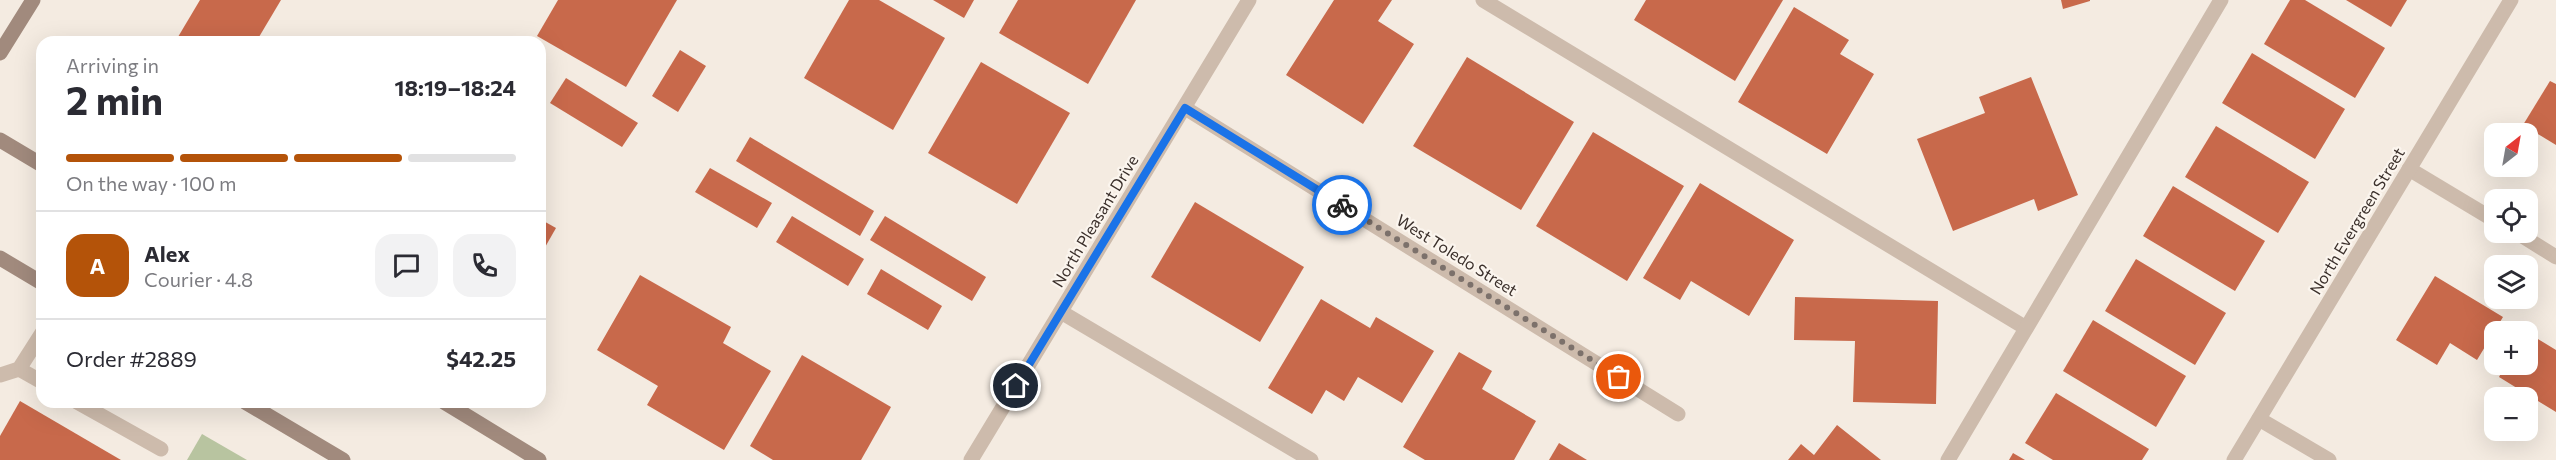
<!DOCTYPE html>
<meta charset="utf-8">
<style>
:root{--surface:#fff;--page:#f2f2f3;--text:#2b2b33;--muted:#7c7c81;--line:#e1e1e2;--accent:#b45309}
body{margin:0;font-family:Commissioner,sans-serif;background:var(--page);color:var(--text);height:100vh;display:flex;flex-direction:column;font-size:22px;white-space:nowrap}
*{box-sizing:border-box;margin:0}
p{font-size:20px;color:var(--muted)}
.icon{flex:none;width:33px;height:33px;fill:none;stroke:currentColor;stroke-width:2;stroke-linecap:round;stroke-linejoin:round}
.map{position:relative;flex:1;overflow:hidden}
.panel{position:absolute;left:36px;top:36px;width:510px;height:372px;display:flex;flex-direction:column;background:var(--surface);border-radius:18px;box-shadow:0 6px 24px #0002}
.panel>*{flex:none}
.needle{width:39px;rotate:31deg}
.buttons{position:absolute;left:2484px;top:123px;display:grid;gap:12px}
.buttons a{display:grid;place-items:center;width:54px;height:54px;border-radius:12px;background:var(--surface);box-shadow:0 6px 24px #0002;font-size:30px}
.pin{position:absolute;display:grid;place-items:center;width:51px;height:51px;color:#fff;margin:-26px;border:3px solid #fff;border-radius:50%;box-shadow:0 2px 6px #0007}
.courier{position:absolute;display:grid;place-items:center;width:60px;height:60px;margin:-30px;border:4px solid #1a73e8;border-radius:50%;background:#fff;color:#222;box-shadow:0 2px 8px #0007}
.head em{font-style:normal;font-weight:700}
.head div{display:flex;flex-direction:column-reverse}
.head{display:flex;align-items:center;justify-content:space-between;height:102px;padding:0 30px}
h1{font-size:39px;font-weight:700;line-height:45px}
.bar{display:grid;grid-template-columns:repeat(4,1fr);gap:9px 6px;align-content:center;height:72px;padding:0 30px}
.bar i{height:8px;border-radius:4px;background:var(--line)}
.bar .on{background:var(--accent)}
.bar p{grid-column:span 4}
.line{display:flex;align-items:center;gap:15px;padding:0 30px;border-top:2px solid var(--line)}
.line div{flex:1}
.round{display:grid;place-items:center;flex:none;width:63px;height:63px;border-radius:18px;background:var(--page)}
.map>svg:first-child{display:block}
</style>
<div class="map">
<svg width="2556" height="460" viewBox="0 0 2556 460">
<rect width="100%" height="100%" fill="#f4ebe1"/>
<!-- green -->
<path fill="#b8c4a0" d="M 202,434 L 247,460 L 187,460 Z"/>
<!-- building -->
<g fill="#c8694b">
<path d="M 200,0 L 281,0 L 256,42 L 175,42 Z"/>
<path d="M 558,0 L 677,0 L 626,87 L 537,36 Z"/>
<path d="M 849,0 L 879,0 L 945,38 L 893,130 L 804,78 Z"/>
<path d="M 933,0 L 974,0 L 964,18 Z"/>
<path d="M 1018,0 L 1136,0 L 1088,84 L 999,33 Z"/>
<path d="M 1334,0 L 1392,0 L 1378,21 L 1414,44 L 1363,124 L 1286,75 Z"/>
<path d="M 1646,0 L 1783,0 L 1735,81 L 1634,20 Z"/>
<path d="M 2061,0 L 2090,0 L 2090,1 L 2063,9 Z"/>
<path d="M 2290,0 L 2305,0 L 2385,48 L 2355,98 L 2264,44 Z"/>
<path d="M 2346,0 L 2407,0 L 2391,27 Z"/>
<path d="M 1794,7 L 1849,40 L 1840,54 L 1874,74 L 1827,154 L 1738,102 Z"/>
<path d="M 680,50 L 706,66 L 678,112 L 652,96 Z"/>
<path d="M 2252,53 L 2345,109 L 2315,159 L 2222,103 Z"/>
<path d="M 1467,57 L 1574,122 L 1521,210 L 1413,146 Z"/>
<path d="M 981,62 L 1070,113 L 1017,204 L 928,153 Z"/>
<path d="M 2031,77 L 2078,195 L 2038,211 L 2034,199 L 1953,231 L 1917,139 L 1985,113 L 1979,97 Z"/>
<path d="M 566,78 L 638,123 L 622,147 L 550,103 Z"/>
<path d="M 2550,81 L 2556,84 L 2556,145 L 2523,125 Z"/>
<path d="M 2216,126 L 2309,182 L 2278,233 L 2185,177 Z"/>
<path d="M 1593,132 L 1684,186 L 1627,281 L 1536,226 Z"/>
<path d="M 750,137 L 874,211 L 860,236 L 736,161 Z"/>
<path d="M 710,168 L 772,203 L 757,228 L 695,192 Z"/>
<path d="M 1700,183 L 1794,240 L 1749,316 L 1691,281 L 1680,300 L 1643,278 Z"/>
<path d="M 2173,186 L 2265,241 L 2235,291 L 2143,236 Z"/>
<path d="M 1195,202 L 1304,267 L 1260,342 L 1151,277 Z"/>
<path d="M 792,216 L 864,259 L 848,286 L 776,242 Z"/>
<path d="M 885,216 L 986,277 L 972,301 L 870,240 Z"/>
<path d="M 540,219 L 556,228 L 540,256 Z"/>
<path d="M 2136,259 L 2226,313 L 2195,365 L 2105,311 Z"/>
<path d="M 881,269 L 942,306 L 928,330 L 867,294 Z"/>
<path d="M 640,275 L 731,327 L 723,343 L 771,371 L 724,450 L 647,405 L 658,386 L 597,350 Z"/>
<path d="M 2435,276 L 2503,317 L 2477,360 L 2450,343 L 2437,365 L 2396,340 Z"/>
<path d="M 1795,297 L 1938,301 L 1936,404 L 1853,402 L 1855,341 L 1794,340 Z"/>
<path d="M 1321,299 L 1370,328 L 1376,317 L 1434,351 L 1402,403 L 1358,377 L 1344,401 L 1326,390 L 1312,414 L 1268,388 Z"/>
<path d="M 2093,320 L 2186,376 L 2156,427 L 2063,371 Z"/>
<path d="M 2528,333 L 2556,350 L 2556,412 L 2499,377 L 2506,364 L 2528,364 Z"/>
<path d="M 1459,352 L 1492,371 L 1482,389 L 1536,421 L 1514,460 L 1425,460 L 1403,447 Z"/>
<path d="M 802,355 L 891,407 L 861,460 L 773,460 L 750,446 Z"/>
<path d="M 2056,393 L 2149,449 L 2142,460 L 2053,460 L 2025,443 Z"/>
<path d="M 20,401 L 121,460 L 0,460 L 0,436 Z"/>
<path d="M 1837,425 L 1881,460 L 1788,460 L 1801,444 L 1814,455 Z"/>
<path d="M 1559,443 L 1587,460 L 1549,460 Z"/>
<path d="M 2013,453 L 2025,460 L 2009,460 Z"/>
</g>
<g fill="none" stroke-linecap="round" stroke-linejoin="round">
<!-- service -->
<g stroke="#cdbbac" stroke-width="15">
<path d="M 1483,0 L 2026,328"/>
<path d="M 1061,312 L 1311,460"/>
<path d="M 19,369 L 42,382"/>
<path d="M 0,375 L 19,369 L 42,333"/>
<path d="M 77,402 L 161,449"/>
<path d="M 2259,419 L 2329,460"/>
<path d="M 1948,460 L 2221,0"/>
</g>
<!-- minor -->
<g stroke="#cdbbac" stroke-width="15">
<path d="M 1185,108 L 1678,414"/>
<path d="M 2409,169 L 2494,220"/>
<path d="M 2516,232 L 2556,257"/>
<path d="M 971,460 L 1249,0"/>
<path d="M 2234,460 L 2511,0"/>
</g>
<!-- secondary -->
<g stroke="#a18a7d" stroke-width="15">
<path d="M 0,53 L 33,0"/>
<path d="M 0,140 L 42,165"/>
<path d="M 0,258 L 42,283"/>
<path d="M 245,402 L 343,460"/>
<path d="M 444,402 L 539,460"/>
</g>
</g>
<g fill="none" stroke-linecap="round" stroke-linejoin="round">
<!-- done -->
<path stroke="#7c716b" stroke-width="6" stroke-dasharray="0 10.8" d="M 1342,205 L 1619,377"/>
<!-- route -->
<path stroke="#1a73e8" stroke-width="8" d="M 1016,386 L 1185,108 L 1342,205"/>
</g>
<g text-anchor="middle" stroke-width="4.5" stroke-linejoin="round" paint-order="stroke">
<!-- street labels -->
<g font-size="16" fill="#3b302b" stroke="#fbf5ee">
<text transform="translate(1095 221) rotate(-59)" y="6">North Pleasant Drive</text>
<text transform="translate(2357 221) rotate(-59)" y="6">North Evergreen Street</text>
<text transform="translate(1457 255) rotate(32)" y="6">West Toledo Street</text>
</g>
</g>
</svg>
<div class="buttons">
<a><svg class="needle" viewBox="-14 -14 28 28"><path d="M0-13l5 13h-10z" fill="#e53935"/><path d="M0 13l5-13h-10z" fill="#7c7c81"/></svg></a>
<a><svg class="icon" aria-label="locate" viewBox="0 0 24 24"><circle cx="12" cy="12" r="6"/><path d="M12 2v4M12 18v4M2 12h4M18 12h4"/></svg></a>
<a><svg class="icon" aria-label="layers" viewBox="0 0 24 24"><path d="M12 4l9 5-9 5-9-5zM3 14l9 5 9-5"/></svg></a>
<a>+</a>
<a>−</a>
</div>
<div class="pin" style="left:1619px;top:377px;background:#ea580c"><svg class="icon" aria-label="bag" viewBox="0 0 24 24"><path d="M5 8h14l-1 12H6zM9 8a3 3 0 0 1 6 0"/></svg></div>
<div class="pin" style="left:1016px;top:386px;background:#1f2937"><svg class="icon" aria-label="home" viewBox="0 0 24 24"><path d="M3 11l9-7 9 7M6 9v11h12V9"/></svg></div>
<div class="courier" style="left:1342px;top:205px"><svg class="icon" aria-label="bike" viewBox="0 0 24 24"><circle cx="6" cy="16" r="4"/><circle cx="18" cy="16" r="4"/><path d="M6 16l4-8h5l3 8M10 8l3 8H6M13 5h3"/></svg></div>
<section class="panel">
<div class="head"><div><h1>2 min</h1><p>Arriving in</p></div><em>18:19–18:24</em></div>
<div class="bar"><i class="on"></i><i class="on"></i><i class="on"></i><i></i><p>On the way · 100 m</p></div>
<div class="line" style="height:108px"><b class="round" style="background:var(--accent);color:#fff">A</b><div><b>Alex</b><p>Courier · 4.8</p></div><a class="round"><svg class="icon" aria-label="chat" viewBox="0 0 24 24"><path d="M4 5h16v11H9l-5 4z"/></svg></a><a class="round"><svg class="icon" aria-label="phone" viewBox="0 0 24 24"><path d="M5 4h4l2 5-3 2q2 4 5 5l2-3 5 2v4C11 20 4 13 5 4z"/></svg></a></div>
<div class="line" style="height:78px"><div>Order #2889</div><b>$42.25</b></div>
</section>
</div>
